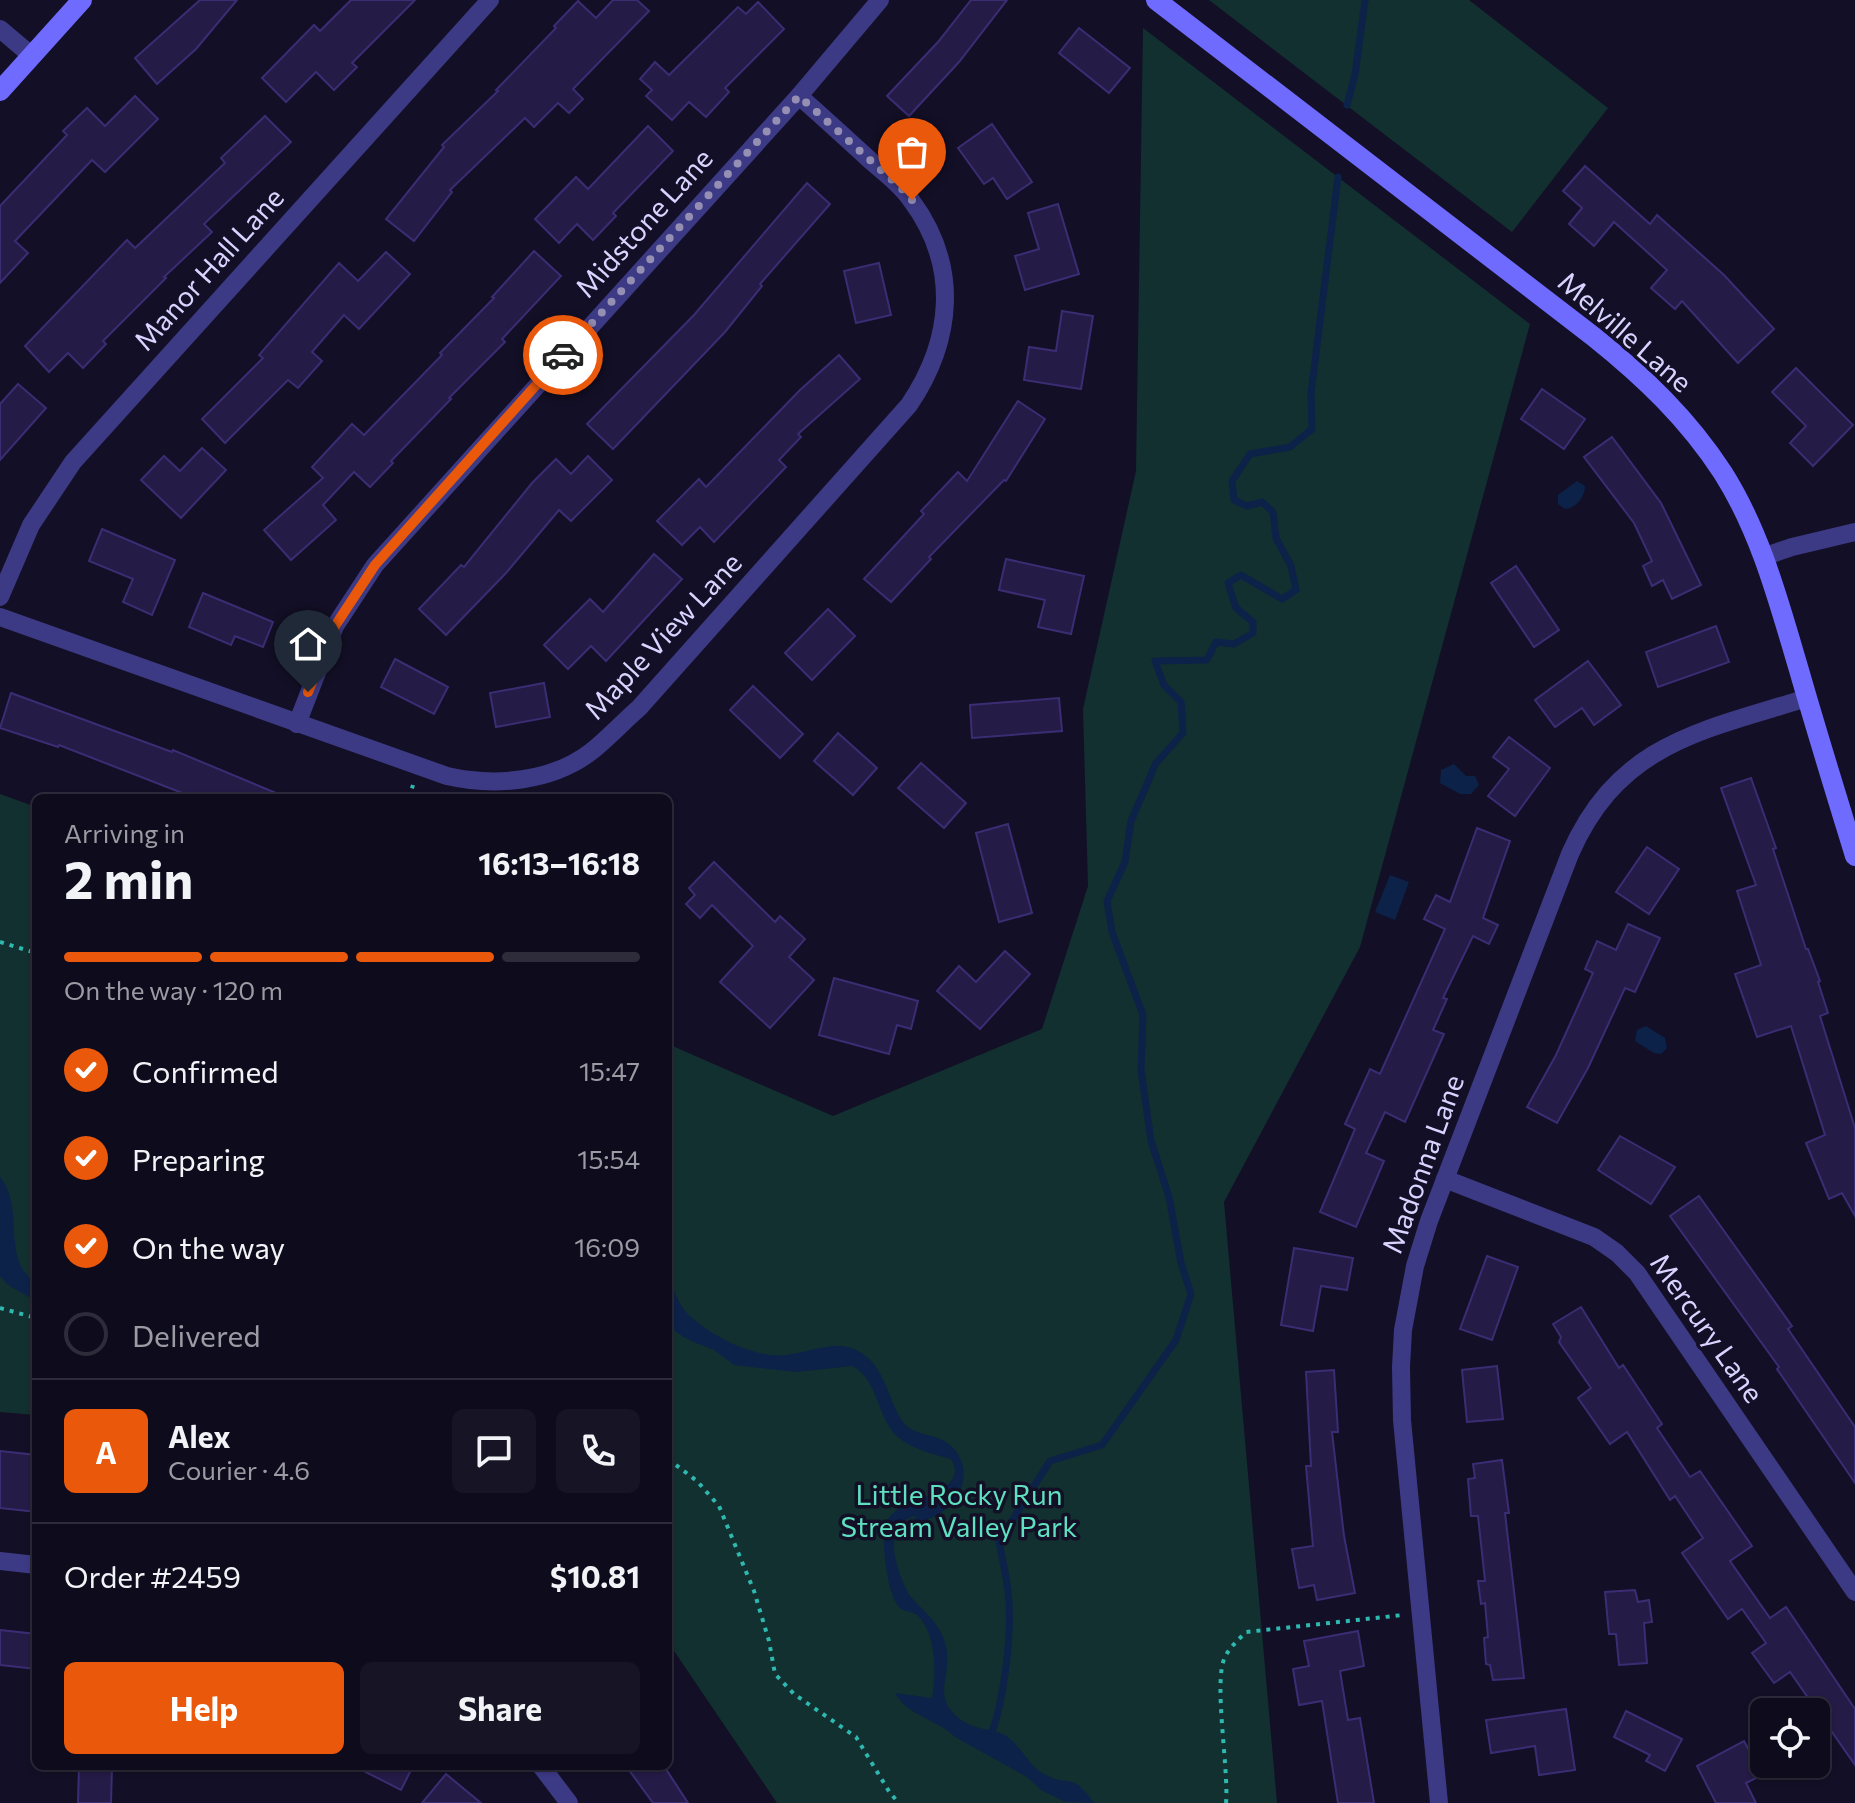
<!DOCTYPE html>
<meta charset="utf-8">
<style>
:root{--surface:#0e0b1c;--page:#171425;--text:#f1f3f6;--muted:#9b9ba3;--line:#2e2b3b;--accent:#ea580c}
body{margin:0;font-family:Commissioner,sans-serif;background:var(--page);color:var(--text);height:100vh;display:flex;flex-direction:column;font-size:30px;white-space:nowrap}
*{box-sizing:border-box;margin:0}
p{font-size:26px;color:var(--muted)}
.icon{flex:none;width:44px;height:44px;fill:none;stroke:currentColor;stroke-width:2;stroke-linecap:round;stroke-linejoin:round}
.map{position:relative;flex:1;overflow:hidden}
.side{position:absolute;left:32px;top:794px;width:640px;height:976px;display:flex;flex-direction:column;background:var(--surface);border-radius:12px;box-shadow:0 2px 6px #0004,0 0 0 2px var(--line)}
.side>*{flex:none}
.buttons{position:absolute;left:1750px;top:1698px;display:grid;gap:16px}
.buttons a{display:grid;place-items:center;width:80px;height:80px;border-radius:12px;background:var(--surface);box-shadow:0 2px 6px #0004,0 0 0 2px var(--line);font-size:40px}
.pin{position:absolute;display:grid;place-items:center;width:68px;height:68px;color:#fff;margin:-82px -34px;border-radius:50% 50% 50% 0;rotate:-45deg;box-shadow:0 0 8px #0007}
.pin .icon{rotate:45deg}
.courier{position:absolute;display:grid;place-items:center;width:80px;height:80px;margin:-40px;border:6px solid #ea580c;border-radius:50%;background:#fff;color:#222;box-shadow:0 2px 10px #0007}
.overview em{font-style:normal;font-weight:700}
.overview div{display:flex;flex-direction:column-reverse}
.overview{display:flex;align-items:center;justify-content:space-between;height:136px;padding:0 32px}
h1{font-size:52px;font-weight:700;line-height:60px}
.bar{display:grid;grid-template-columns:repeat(4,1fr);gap:12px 8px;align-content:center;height:96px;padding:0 32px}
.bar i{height:10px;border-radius:6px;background:var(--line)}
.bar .current{background:var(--accent)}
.bar p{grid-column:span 4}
.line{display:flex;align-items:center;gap:20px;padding:0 32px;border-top:2px solid var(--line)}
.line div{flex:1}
.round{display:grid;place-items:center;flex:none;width:84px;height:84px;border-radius:12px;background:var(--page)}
ol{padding:0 32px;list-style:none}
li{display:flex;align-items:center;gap:24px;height:88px}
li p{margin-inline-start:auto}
li .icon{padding:8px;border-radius:50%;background:var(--accent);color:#fff;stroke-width:4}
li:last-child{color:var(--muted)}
li i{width:44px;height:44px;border:4px solid var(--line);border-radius:50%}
.cta{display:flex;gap:16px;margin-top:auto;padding:16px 32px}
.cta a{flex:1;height:92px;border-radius:12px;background:var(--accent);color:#fff;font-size:32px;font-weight:700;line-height:92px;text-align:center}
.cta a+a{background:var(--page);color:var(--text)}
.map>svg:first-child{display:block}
</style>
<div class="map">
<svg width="1855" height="1803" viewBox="0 0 1855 1803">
<rect width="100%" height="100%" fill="#130f26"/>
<!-- green -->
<g fill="#12302f">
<path d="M 1209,0 L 1469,0 L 1608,108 L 1512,232 Z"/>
<path d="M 1143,28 L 1530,324 L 1360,947 L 1224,1202 L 1277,1803 L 777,1803 L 668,1642 L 668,1044 L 833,1116 L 1042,1029 L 1088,886 L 1083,709 L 1136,471 Z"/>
<path d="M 0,794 L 36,807 L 36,1415 L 0,1412 Z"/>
</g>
<!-- water -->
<g fill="#0c2248">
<path d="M 1577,481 L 1585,486 C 1585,497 1576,508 1565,509 L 1558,504 L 1558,495 Z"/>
<path d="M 1454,764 L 1466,776 L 1475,776 L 1479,785 L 1471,794 L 1460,794 L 1440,783 L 1441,770 Z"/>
<path d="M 1390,875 L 1409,882 L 1395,920 L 1375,912 Z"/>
<path d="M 1646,1026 L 1665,1038 L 1667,1048 L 1661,1054 L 1654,1053 L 1635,1041 L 1637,1030 Z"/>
<path d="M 0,1177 C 26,1209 0,1259 36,1283 L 36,1301 L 8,1285 L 0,1276 Z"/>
<path d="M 668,1282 C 675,1291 679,1305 687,1313 C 710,1336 753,1358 786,1355 C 812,1352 839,1337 863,1354 C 886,1370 888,1400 903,1422 C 913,1436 933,1433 946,1442 C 971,1459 968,1491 946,1509 C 936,1518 919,1522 907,1528 L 917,1515 L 900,1522 C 898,1529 894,1538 894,1546 C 893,1557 904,1589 911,1597 C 925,1613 941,1624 946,1646 C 953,1676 930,1696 960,1719 C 972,1729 986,1728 1000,1733 C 1019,1740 1027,1765 1044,1774 C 1070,1789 1070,1769 1094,1803 L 1065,1802 L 1041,1790 L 1027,1777 L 955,1737 C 939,1720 907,1716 895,1693 L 932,1698 C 936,1674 937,1633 917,1615 C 912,1611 904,1612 900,1608 C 888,1598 883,1551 884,1537 C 885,1528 886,1520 892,1514 C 909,1498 971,1491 951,1459 C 933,1454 914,1450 899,1438 C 876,1419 879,1379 852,1366 L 796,1372 L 734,1365 L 714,1350 L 689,1340 L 676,1332 L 668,1321 Z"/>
</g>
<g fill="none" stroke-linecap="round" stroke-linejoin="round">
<!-- stream -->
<g stroke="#0c2248" stroke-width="7">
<path d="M 1347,105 L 1355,75 L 1365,0"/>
<path d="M 989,1740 C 1004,1704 1013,1630 1008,1591 C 1006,1574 1002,1558 999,1541 L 1050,1461 L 1102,1445 L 1176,1340 L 1191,1294 L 1181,1263 L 1169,1197 L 1151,1141 L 1141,1070 L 1143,1015 L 1112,932 L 1107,901 L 1125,862 L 1131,821 L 1156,763 L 1183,733 L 1181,702 L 1164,685 L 1155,661 L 1207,660 L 1216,642 L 1234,644 L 1253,633 L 1253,622 L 1236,608 L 1228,583 L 1241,575 L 1282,599 L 1296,590 L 1291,566 L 1276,538 L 1273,512 L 1262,502 L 1247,506 L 1234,500 L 1232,481 L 1250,454 L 1290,447 L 1312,429 L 1311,393 L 1338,177"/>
</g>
</g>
<!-- building -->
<g fill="#241b47" stroke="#3b2d73" stroke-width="2">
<path d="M 200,0 L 237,0 L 196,49 L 157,84 L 135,58 Z"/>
<path d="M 351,0 L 415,0 L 352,63 L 357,67 L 334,90 L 316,72 L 286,102 L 262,78 L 314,25 L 320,31 Z"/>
<path d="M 613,0 L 637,0 L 649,11 L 573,89 L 583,99 L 569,113 L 558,103 L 534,127 L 525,118 L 450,190 L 452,192 L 414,241 L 386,219 L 444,147 L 442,145 L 498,91 L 496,90 L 556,28 L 554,26 L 578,1 L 596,18 Z"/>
<path d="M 971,0 L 1007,0 L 959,62 L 909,116 L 887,96 L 938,42 Z"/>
<path d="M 758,2 L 784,29 L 725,88 L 729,92 L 706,117 L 689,102 L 672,120 L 646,96 L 652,90 L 640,79 L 655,62 L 669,75 L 738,7 L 746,14 Z"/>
<path d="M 1079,28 L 1130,68 L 1109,93 L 1059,53 Z"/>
<path d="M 135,96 L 158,119 L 105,172 L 92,160 L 15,241 L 28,253 L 0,283 L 0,206 L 67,135 L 63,131 L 87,108 L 105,126 Z"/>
<path d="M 265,116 L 291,142 L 204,224 L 212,232 L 164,277 L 166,278 L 103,341 L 106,344 L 83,368 L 68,353 L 49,372 L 25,346 L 127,240 L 135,248 L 225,163 L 221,158 Z"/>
<path d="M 992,124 L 1032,182 L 1007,199 L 993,178 L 984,184 L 958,148 Z"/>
<path d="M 648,126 L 673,151 L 613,213 L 616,216 L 593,240 L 577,224 L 559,243 L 535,219 L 576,177 L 588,189 Z"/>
<path d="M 1585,166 L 1650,224 L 1657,215 L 1724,275 L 1774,329 L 1738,363 L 1682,301 L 1675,309 L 1651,288 L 1667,270 L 1614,222 L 1594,246 L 1569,224 L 1582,208 L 1563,191 Z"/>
<path d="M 807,183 L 830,204 L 760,284 L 762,286 L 725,332 L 613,449 L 587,424 L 694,315 Z"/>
<path d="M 1058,204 L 1079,274 L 1025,290 L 1015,256 L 1039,249 L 1028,213 Z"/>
<path d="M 534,251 L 561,276 L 502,339 L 505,342 L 449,398 L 451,399 L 391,461 L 393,463 L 370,487 L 354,472 L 323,505 L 336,520 L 291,560 L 264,530 L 323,478 L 312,467 L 352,424 L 364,435 L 442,355 L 440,353 L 494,298 L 492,297 Z"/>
<path d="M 386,252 L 410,274 L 359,329 L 344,315 L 312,352 L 322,361 L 298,388 L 288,380 L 225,443 L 202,419 L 263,358 L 259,355 L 339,263 L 358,281 Z"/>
<path d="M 879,263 L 891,315 L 856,323 L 844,271 Z"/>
<path d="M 1062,311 L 1093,316 L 1081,389 L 1024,380 L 1029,347 L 1056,351 Z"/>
<path d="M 839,355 L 860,379 L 798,434 L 801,437 L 779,460 L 786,467 L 714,542 L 700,527 L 682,545 L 657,521 L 699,479 L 706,487 L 800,390 Z"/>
<path d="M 1796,368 L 1853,425 L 1813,466 L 1790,443 L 1806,426 L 1772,392 Z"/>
<path d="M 18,384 L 46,408 L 0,460 L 0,404 Z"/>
<path d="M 1542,389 L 1585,419 L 1564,449 L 1521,419 Z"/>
<path d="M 1018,401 L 1045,419 L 1006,481 L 1004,480 L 929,557 L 931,559 L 891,602 L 864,579 L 924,514 L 921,511 L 958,472 L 967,481 Z"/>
<path d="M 1612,437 L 1661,503 L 1701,585 L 1672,599 L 1663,580 L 1652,586 L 1643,566 L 1652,561 L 1634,523 L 1584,457 Z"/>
<path d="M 202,448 L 226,470 L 181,518 L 141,480 L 164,456 L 180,471 Z"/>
<path d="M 588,456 L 612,480 L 571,521 L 559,510 L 506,573 L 446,635 L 419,609 L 461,565 L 464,567 L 532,483 L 556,459 L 571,474 Z"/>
<path d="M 102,529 L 175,560 L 152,615 L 123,602 L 133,579 L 89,561 Z"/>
<path d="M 654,554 L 682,579 L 606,661 L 591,646 L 568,669 L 544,645 L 590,599 L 603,612 Z"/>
<path d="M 1006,559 L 1084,576 L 1071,634 L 1038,627 L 1045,600 L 999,590 Z"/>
<path d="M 1516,566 L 1559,630 L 1534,647 L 1491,583 Z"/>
<path d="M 203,593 L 273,622 L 263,647 L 235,636 L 231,645 L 189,627 Z"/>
<path d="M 828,609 L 855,636 L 812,680 L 785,653 Z"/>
<path d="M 1716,626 L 1729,662 L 1658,687 L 1646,652 Z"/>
<path d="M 395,659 L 448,687 L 434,714 L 381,687 Z"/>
<path d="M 1588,661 L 1621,705 L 1594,725 L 1582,708 L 1555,727 L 1535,700 Z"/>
<path d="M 544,683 L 550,717 L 496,727 L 490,693 Z"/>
<path d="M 753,686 L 803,734 L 780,758 L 730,710 Z"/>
<path d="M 11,693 L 172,752 L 173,750 L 288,798 L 195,798 L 59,745 L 58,747 L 0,728 Z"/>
<path d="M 1059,698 L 1062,731 L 972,738 L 970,705 Z"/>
<path d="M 838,733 L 877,768 L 853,795 L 814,761 Z"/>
<path d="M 1509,737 L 1550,768 L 1515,816 L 1488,796 L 1509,769 L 1493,757 Z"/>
<path d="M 921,763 L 966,803 L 944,828 L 898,788 Z"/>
<path d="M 1751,778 L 1776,848 L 1773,849 L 1806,949 L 1808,949 L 1820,981 L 1818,982 L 1828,1013 L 1820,1016 L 1855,1128 L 1855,1216 L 1842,1193 L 1829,1199 L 1806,1143 L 1825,1135 L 1791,1026 L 1757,1037 L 1735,974 L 1761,965 L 1737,891 L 1756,885 L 1721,788 Z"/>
<path d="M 1008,824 L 1032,913 L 999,922 L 976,833 Z"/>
<path d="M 1477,828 L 1510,841 L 1483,918 L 1498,925 L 1489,944 L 1473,936 L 1443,998 L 1447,999 L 1433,1030 L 1444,1034 L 1405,1122 L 1385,1112 L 1366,1153 L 1384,1161 L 1356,1227 L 1320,1212 L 1355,1129 L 1345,1124 L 1370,1069 L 1380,1074 L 1445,929 L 1424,919 L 1436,895 L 1450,902 Z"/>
<path d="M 1647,847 L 1679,869 L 1649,914 L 1616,892 Z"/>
<path d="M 714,862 L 775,922 L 780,916 L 805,939 L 789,957 L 814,980 L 770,1028 L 720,982 L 753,946 L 712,905 L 700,918 L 686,904 L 695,895 L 689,888 Z"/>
<path d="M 1628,924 L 1660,938 L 1635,992 L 1625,988 L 1588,1068 L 1557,1123 L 1527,1107 L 1556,1055 L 1593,973 L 1585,969 L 1597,941 L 1616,950 Z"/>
<path d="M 1005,951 L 1030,974 L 980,1029 L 937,991 L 959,966 L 976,982 Z"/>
<path d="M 834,978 L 918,1001 L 911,1029 L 897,1025 L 889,1054 L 819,1035 Z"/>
<path d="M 1620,1136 L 1675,1167 L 1651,1204 L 1598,1170 Z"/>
<path d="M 1699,1196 L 1792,1326 L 1788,1329 L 1855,1427 L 1855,1483 L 1777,1369 L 1779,1367 L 1670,1216 Z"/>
<path d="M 1294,1248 L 1353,1258 L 1347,1290 L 1321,1286 L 1313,1331 L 1281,1325 Z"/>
<path d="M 1487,1256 L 1518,1267 L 1492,1340 L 1460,1329 Z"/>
<path d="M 1581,1307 L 1619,1368 L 1623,1365 L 1662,1424 L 1657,1428 L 1690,1477 L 1700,1471 L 1752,1546 L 1730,1561 L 1770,1618 L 1786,1607 L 1855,1709 L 1855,1765 L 1790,1672 L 1774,1683 L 1752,1653 L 1766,1643 L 1742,1609 L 1728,1619 L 1682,1553 L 1703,1538 L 1675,1496 L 1670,1500 L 1627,1432 L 1610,1444 L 1578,1398 L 1591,1388 L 1559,1342 L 1561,1337 L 1553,1324 Z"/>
<path d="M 1497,1366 L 1503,1419 L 1467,1422 L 1462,1370 Z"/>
<path d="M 1334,1370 L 1338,1432 L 1332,1432 L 1344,1536 L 1355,1593 L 1317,1600 L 1314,1585 L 1299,1588 L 1292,1549 L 1313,1546 L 1306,1466 L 1311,1466 L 1306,1372 Z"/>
<path d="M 0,1451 L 36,1455 L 36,1512 L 0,1508 Z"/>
<path d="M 1502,1460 L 1509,1513 L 1505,1513 L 1524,1678 L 1493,1680 L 1490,1665 L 1486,1664 L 1484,1638 L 1488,1637 L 1485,1603 L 1481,1604 L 1478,1581 L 1485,1581 L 1478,1516 L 1471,1516 L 1468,1479 L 1475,1478 L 1473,1464 Z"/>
<path d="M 1635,1590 L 1638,1602 L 1649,1600 L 1652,1622 L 1644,1623 L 1647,1663 L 1619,1665 L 1616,1634 L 1609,1634 L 1605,1592 Z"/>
<path d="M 0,1630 L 36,1634 L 36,1669 L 0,1665 Z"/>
<path d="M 1358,1631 L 1364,1666 L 1340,1671 L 1348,1720 L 1360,1718 L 1374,1803 L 1338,1803 L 1322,1701 L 1299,1705 L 1293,1669 L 1309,1666 L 1304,1641 Z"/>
<path d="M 1566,1709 L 1575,1770 L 1539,1775 L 1535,1746 L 1491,1753 L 1486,1720 Z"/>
<path d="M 1626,1711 L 1682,1739 L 1665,1771 L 1646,1761 L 1650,1755 L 1614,1737 Z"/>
<path d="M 1744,1741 L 1762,1775 L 1746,1783 L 1756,1803 L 1716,1803 L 1697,1766 Z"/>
<path d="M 79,1766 L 112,1766 L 111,1803 L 78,1803 Z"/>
<path d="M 354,1766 L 413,1766 L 401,1790 Z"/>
<path d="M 626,1766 L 664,1766 L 688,1803 L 653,1803 Z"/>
<path d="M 446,1774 L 481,1803 L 422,1803 Z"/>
</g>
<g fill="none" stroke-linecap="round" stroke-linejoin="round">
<!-- path -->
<g stroke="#2fb8b0" stroke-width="4" stroke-dasharray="4 6" stroke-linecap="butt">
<path d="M 409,798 L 413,785"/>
<path d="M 0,942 L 36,953"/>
<path d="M 0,1308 L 36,1318"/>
<path d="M 668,1459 L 697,1481 L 719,1506 L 754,1591 L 769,1641 L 775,1674 L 794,1694 L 856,1737 L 890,1793 L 899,1803"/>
<path d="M 1226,1803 C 1229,1769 1213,1680 1225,1657 C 1230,1647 1238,1640 1246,1632 L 1403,1615"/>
</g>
<!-- street -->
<g stroke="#3d3a85" stroke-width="18">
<path d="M 0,29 L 32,56"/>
<path d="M 1763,557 L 1792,547 L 1855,532"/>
<path d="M 0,597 L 31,525 L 73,462 L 490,0"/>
<path d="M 0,617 L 447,776 C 495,787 552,782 592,751 C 608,738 623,722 639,708 L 909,405 C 953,340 960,266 911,200 C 901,185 886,174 872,162 C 848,140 824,118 799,96"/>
<path d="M 297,724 L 335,626 L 375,565 L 799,96 L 880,0"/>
<path d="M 1445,1179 L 1594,1237 L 1617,1253 L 1637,1273 L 1855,1592"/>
<path d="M 0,1561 L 36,1565"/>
<path d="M 541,1766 L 569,1803"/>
<path d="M 1439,1803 L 1402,1420 L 1401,1367 L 1403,1330 L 1415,1266 L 1429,1221 L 1570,854 C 1619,743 1701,731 1807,698"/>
</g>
<!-- secondary -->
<g stroke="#6f6bff" stroke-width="20">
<path d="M 1156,0 L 1594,337 C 1644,377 1688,419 1723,473 C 1761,533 1779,603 1799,670 C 1817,733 1836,794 1855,856"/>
<path d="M 0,91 L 82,0"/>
</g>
</g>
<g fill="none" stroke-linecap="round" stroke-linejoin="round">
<!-- done -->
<path stroke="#948fb3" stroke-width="8" stroke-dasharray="0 14.4" d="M 563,355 L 799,96 L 901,188 L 912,200"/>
<!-- route -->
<path stroke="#ea580c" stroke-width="10" d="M 308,692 L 335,626 L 375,565 L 563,355"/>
</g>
<g text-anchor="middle" stroke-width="7" stroke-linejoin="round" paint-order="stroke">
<!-- street labels -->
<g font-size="28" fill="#d9d4ff" stroke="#130f26">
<text transform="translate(644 223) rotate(-48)" y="10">Midstone Lane</text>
<text transform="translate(209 269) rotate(-48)" y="10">Manor Hall Lane</text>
<text transform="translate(1625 332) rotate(41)" y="10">Melville Lane</text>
<text transform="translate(663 636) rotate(-47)" y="10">Maple View Lane</text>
<text transform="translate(1423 1164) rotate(-70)" y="10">Madonna Lane</text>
<text transform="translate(1707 1328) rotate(55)" y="10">Mercury Lane</text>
</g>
<!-- park labels -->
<g font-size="28" fill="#5fe0c0" stroke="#130f26">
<text x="959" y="1505">Little Rocky Run<tspan x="959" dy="32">Stream Valley Park</tspan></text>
</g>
</g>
</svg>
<div class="buttons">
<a><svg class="icon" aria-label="locate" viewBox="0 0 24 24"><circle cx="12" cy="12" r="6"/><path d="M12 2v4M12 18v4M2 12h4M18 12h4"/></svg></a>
</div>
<div class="pin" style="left:912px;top:200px;background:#ea580c"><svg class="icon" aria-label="bag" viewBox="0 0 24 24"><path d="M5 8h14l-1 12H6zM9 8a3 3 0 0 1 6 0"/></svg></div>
<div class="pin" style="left:308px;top:692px;background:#1f2937"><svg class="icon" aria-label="home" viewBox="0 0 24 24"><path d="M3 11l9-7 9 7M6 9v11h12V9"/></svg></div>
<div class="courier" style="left:563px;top:355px"><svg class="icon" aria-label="car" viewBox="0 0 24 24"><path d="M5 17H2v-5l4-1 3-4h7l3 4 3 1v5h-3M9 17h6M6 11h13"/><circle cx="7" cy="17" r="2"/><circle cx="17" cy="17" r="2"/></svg></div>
<section class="side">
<div class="overview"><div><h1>2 min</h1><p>Arriving in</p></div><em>16:13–16:18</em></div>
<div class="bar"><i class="current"></i><i class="current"></i><i class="current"></i><i></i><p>On the way · 120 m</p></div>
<ol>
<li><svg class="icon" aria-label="check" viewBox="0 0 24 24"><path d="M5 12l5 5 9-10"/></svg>Confirmed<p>15:47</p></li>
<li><svg class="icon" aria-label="check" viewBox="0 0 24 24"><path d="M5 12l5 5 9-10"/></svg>Preparing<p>15:54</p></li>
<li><svg class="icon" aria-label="check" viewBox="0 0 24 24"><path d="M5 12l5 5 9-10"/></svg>On the way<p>16:09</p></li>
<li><i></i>Delivered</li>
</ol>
<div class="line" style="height:144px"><b class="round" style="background:var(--accent);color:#fff">A</b><div><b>Alex</b><p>Courier · 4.6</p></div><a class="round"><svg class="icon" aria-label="chat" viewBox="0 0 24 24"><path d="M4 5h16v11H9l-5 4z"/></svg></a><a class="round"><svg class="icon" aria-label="phone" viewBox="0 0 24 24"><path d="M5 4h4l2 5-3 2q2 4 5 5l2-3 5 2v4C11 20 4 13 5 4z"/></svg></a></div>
<div class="line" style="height:104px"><div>Order #2459</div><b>$10.81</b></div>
<div class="cta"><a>Help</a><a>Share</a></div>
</section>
</div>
